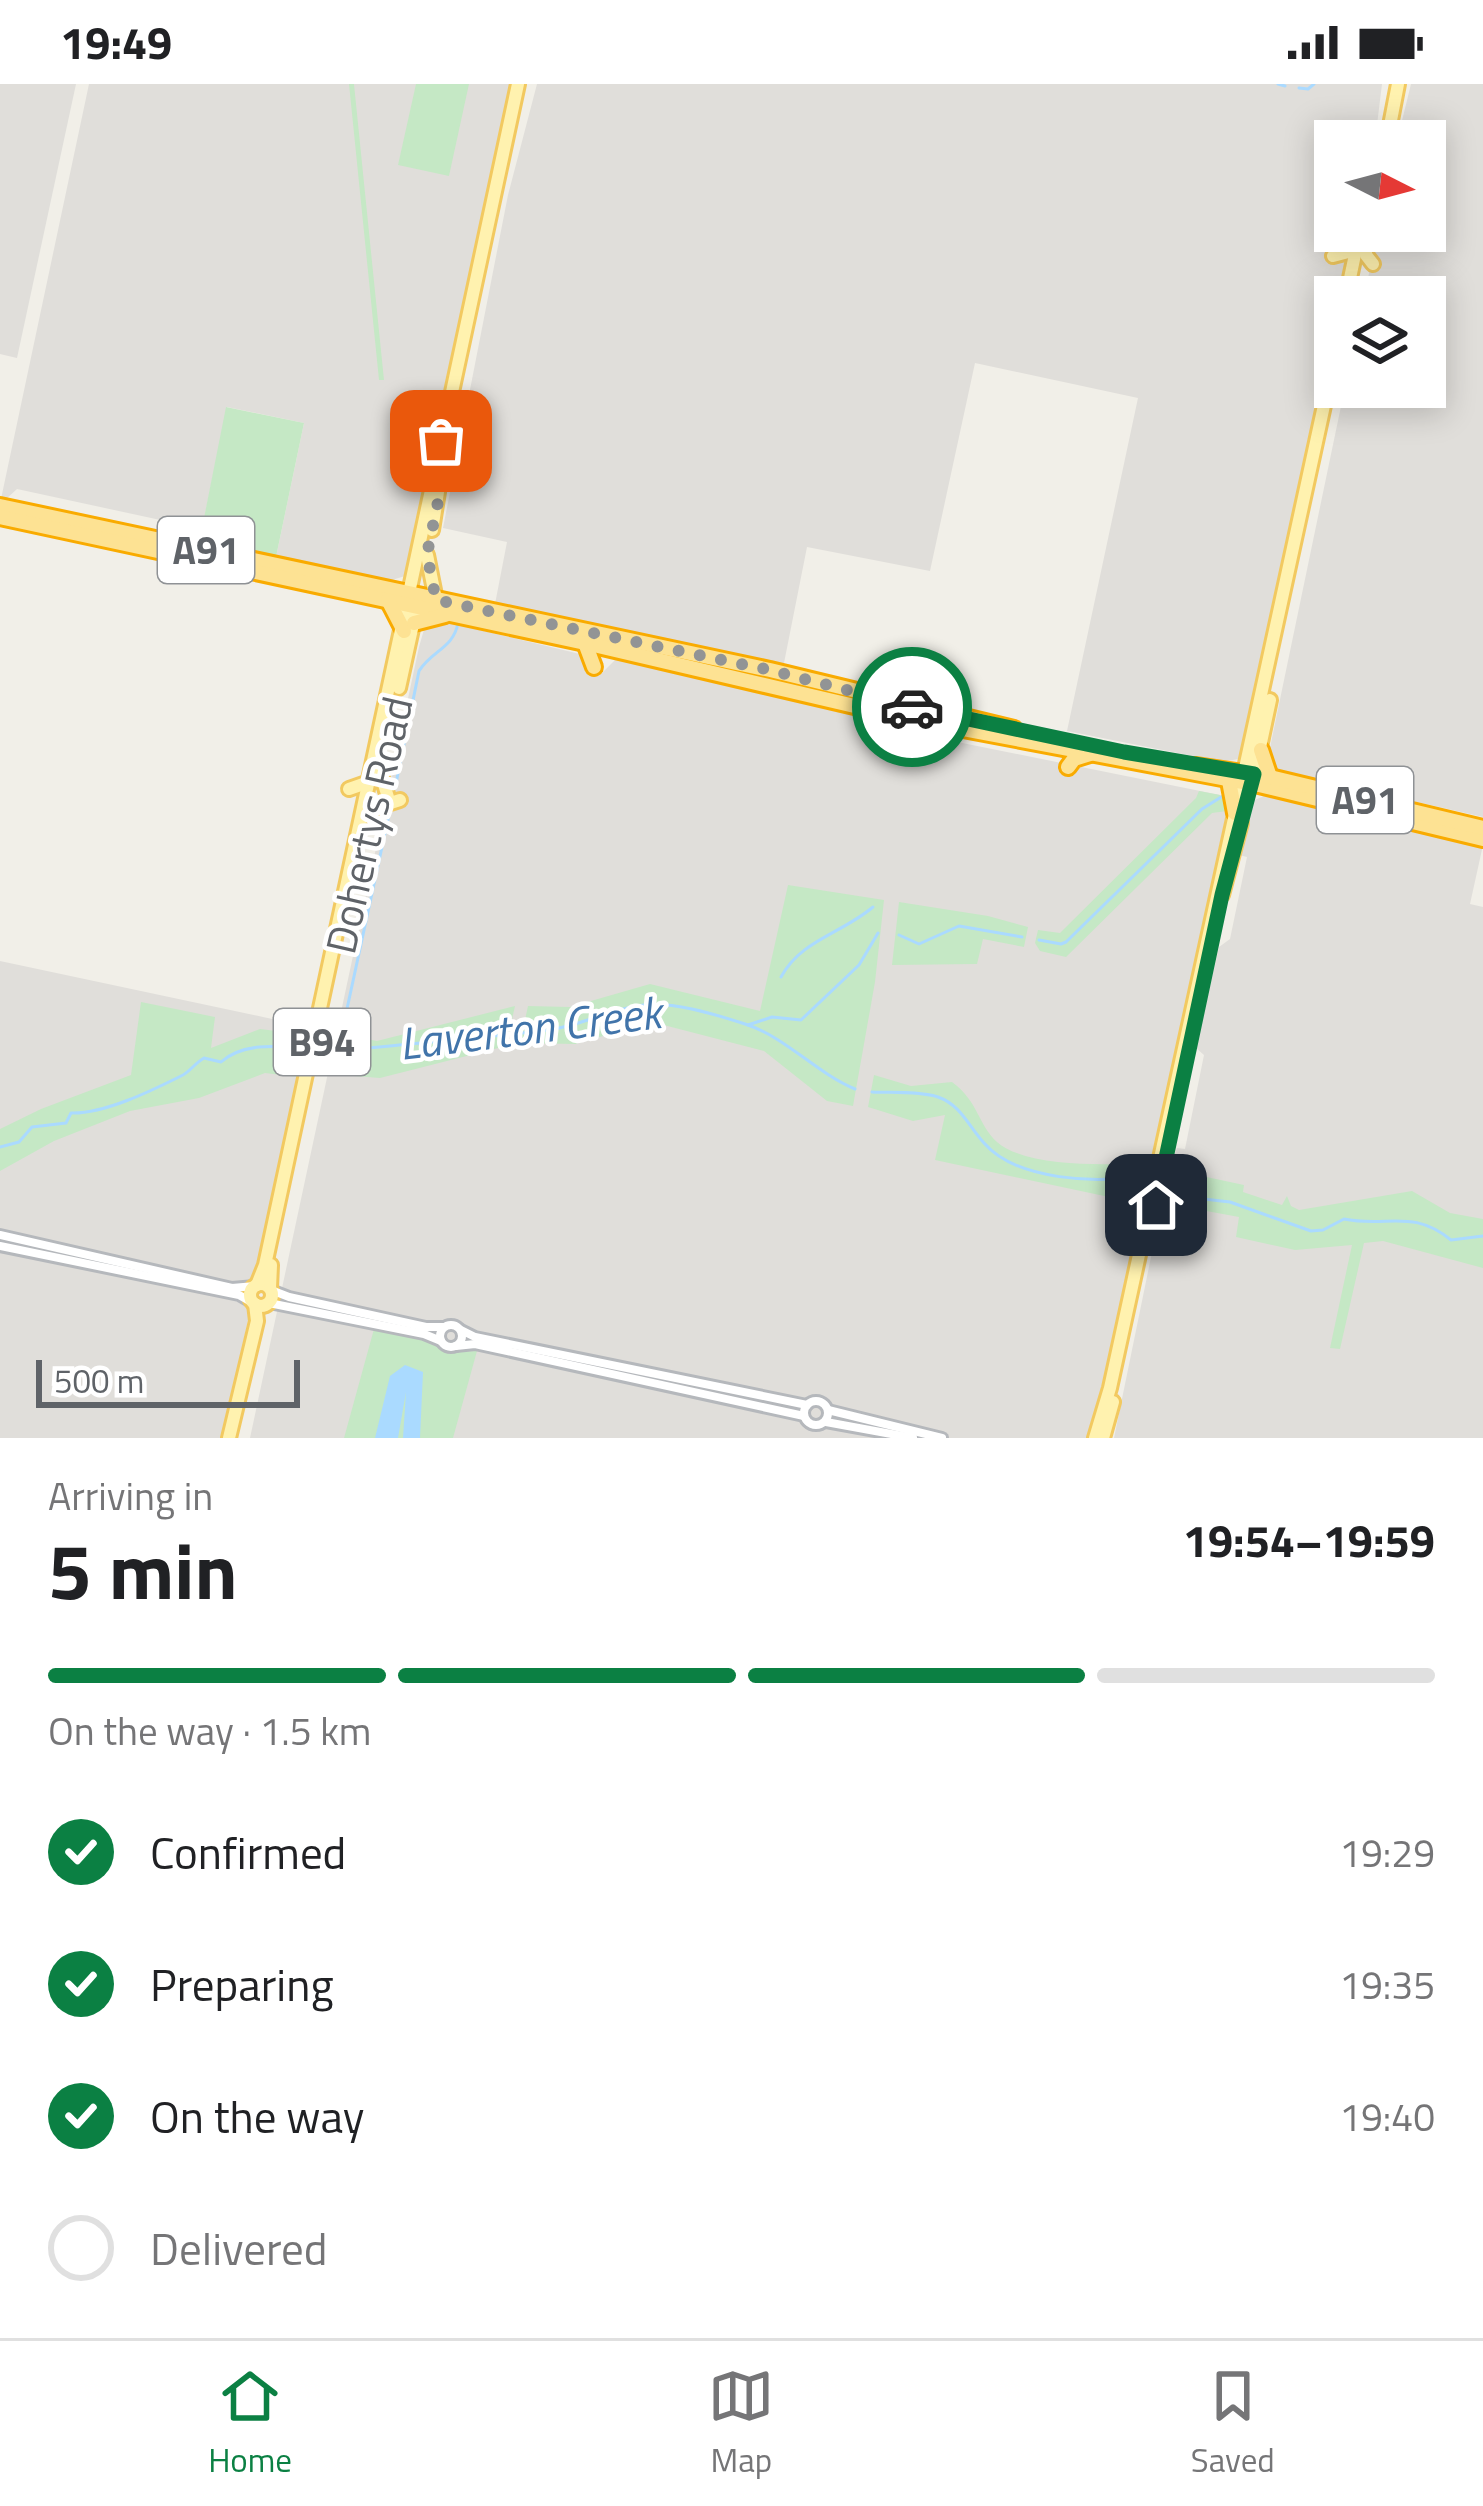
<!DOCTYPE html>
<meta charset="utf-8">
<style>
:root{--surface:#fff;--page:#f6f6f6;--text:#202124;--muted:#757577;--line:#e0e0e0;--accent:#0b8043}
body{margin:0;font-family:"Titillium Web",sans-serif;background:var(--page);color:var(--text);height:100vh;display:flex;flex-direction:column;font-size:45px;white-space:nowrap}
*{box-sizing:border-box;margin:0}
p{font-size:39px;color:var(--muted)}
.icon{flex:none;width:66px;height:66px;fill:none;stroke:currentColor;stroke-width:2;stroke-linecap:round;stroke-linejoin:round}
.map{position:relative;height:1354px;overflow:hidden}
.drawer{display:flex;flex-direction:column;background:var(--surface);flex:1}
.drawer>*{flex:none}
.needle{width:78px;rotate:96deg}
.tools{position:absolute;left:1314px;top:36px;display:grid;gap:24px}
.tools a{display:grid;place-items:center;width:132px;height:132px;border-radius:0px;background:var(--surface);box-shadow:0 6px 30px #0003;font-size:60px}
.scale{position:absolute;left:36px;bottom:30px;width:264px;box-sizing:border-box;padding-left:12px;border:6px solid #5f6368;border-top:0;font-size:33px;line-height:42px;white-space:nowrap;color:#5f6368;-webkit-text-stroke:9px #fff;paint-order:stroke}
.pin{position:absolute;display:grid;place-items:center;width:102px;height:102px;color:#fff;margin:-51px;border-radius:24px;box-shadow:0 6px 18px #0006}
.courier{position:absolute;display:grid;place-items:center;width:120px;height:120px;margin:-60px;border:9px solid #0b8043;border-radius:50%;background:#fff;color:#222;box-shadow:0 3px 15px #0007}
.headline em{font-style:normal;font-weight:700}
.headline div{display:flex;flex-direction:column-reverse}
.headline{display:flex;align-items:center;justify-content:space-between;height:204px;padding:0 48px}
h1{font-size:78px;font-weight:700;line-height:90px}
.bar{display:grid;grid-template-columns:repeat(4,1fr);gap:18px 12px;align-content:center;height:144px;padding:0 48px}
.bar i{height:15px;border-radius:9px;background:var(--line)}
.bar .active{background:var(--accent)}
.bar p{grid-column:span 4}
ol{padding:0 48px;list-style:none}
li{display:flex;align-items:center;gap:36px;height:132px}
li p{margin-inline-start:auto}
li .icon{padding:12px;border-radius:50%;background:var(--accent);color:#fff;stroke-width:4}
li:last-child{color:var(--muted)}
li i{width:66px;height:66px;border:6px solid var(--line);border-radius:50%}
.status{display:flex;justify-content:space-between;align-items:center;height:84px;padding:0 60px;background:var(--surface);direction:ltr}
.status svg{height:33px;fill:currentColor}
.dock{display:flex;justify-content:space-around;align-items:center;height:168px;border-top:3px solid var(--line);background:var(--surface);font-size:33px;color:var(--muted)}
.dock a{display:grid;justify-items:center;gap:6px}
.dock .active{color:var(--accent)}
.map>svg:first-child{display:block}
</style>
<div class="status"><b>19:49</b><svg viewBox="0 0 49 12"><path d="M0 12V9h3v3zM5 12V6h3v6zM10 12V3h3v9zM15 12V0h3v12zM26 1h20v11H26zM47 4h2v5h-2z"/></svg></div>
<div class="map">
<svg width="1483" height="1354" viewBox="0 0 1483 1354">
<rect width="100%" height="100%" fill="#f1efe8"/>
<!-- industrial -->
<g fill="#e0deda">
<path d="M 0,0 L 76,0 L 17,274 L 0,270 Z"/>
<path d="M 89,0 L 510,0 L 405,492 L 392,496 L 276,473 L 304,339 L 227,323 L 202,445 L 17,405 L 5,416 L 1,415 Z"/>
<path d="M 537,0 L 1382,0 L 1375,57 L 1335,57 L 1335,147 L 1356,147 L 1342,213 L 1335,213 L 1335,245 L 1243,674 L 1223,678 L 1067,647 L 1138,314 L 975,279 L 930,487 L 807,463 L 784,579 L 764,580 L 495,520 L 507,458 L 443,444 L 508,111 Z"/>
<path d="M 1411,0 L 1483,0 L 1483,733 L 1277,686 L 1268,673 L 1345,303 L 1425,303 L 1425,213 L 1364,213 L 1378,147 L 1425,147 L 1425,57 L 1397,57 Z"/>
<path d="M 450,539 L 580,570 L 586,588 L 601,590 L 615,576 L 672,585 L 826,618 L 825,625 L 889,639 L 898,646 L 1220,711 L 1228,722 L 1092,1354 L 250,1354 L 419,563 L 425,542 Z"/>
<path d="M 1264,712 L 1483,761 L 1470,820 L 1483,823 L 1483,1354 L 1114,1354 L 1169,1085 L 1177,1064 L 1185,1065 L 1204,971 L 1196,964 L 1219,863 L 1230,855 L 1247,773 L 1239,771 L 1250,718 Z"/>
<path d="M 0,877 L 310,943 L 223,1354 L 0,1354 Z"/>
</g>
<!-- green -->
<g fill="#c5e8c5">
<path d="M 349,0 L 354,0 L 384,296 L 379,296 Z"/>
<path d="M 416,0 L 469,0 L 449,92 L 398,81 Z"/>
<path d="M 226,323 L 304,339 L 276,473 L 190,455 L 189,442 L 202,444 Z"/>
<path d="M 1199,707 L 1220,711 L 1228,722 L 1227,727 L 1212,729 L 1066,873 L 1040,867 L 1035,859 L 1038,846 L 1060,849 L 1196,714 Z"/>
<path d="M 788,801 L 884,816 L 875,898 L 853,1022 L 827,1017 L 764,967 L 652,938 L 575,960 L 520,959 L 528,922 L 570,923 L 650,900 L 760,927 Z"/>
<path d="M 899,818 L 988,832 L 1028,843 L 1024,863 L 983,855 L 977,880 L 892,881 Z"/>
<path d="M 141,918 L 215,933 L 211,964 L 260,945 L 308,951 L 299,993 L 265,989 L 199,1014 L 130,1027 L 54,1057 L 0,1087 L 0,1045 L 41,1025 L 131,991 Z"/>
<path d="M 515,922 L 506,962 L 380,994 L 328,990 L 337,949 L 377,957 Z"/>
<path d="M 874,991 L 911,1002 L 952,998 C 979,1018 978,1041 997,1058 C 1027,1084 1108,1081 1145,1079 L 1147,1073 L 1151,1078 L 1142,1120 L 935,1076 L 945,1031 L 913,1037 L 868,1023 Z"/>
<path d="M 1169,1085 L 1244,1101 L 1243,1108 L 1282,1121 L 1287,1112 L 1291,1122 L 1299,1126 L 1412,1107 L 1450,1129 L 1483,1135 L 1483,1184 L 1383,1157 L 1364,1159 L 1340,1265 L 1330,1264 L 1352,1161 L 1295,1166 L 1236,1153 L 1239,1133 L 1163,1119 Z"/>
<path d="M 374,1245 L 431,1257 L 448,1268 L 477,1267 L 453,1354 L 344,1354 Z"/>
</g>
<!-- water -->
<path fill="#aadaff" d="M 405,1281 L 423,1288 L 420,1354 L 403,1354 L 406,1308 L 398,1354 L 375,1354 L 390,1292 Z"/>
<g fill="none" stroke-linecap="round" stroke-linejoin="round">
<!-- stream -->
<g stroke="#aadaff" stroke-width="3">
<path d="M 1278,0 L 1285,2"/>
<path d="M 1299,4 L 1308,5 L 1314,0"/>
<path d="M 395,704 L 419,587 C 432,566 453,565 458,539"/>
<path d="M 899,851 L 919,860 L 959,842 L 1022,853"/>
<path d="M 1039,856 L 1061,860 L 1066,858 L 1202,725 L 1226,710"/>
<path d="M 781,893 C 801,856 841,850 873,823"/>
<path d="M 345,934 L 390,726"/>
<path d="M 748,941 L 772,933 L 801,936 L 859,881 L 878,849"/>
<path d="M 331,967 L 342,952"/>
<path d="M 329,968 C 403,960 475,955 548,946 C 579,942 607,927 637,922 C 670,916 714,930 745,940 C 786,953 816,989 855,1005"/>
<path d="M 872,1008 C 893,1009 918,1007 938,1013 C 961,1021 969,1043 984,1059 C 1017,1097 1098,1100 1144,1091"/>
<path d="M 0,1063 L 19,1058 L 32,1043 L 66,1039 L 71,1029 C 104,1030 151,1007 181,992 C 190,988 195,979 204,974 L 221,978 C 241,960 276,960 302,966"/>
<path d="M 1168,1100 L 1186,1113 L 1230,1118 L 1311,1147 L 1323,1146 L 1344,1135 C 1387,1144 1412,1124 1451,1156 L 1483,1152"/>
</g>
<!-- minor casing -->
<g stroke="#b5b8bc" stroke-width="14">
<g id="minor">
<path d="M 0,1151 L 232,1204 L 255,1202"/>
<path d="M 0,1162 L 239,1211 L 253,1219"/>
<path d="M 271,1206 L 289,1213 L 426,1243 L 443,1243"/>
<path d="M 269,1219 L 424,1250 L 441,1257"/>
<circle cx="451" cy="1252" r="11"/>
<path d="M 461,1246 L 475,1253 L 807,1321"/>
<path d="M 456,1262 L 475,1260 L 804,1332"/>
<circle cx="816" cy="1329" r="12"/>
<path d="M 828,1326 L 942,1354"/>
<path d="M 826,1338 L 913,1354"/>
</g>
</g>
<!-- major casing -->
<g stroke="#f2c960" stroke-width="18">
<g id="major">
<path d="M 1387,57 L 1398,0"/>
<path d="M 1366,148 L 1366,171 L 1373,180"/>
<path d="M 1333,172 L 1356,166"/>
<path d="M 1346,213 L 1360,147"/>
<path d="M 432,446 L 441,389"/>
<path d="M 427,471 L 436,516"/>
<path d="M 399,604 L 419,513"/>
<path d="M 380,688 L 388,713"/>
<path d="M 1253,696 L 1270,616"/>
<path d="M 349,705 L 369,698"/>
<path d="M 372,725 L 400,716"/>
<path d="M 1222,811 L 1241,739"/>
<circle cx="261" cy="1211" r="11"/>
<path d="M 257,1201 L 265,1181 L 518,0"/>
<path d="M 270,1204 L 271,1181"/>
<path d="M 229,1354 L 257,1237 L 255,1220"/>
<path d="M 1095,1354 L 1110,1304 L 1335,271"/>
<path d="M 1103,1354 L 1113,1318"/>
</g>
</g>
<!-- highway casing -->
<g stroke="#f9ab00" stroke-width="20">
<g id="highway">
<path d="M 0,422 L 770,586 L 1014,645"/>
<path d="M 0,433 L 585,559 L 910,635 L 1259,701 L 1483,755"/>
<path d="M 388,516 L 404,547"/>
<path d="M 414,539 L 445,531"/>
<path d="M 585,559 L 594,583"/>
<path d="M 910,635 L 917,654"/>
<path d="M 1261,666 L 1270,693"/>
<path d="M 1195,682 L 1270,693 L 1483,744"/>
<path d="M 1068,683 L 1074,675 L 1090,670"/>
<path d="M 1229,697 L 1235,729"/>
</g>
</g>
<!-- minor -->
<use href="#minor" stroke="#fff" stroke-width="8"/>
<!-- major -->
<use href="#major" stroke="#fff2af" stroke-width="12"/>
<!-- highway -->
<use href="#highway" stroke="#fde293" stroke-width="14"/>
</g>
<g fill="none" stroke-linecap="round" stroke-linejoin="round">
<!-- done -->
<path stroke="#929495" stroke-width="12" stroke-dasharray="0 21.6" d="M 441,357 L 445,346 L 439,413 L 427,470 L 436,516 L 770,586 L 912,623"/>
<!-- route -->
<path stroke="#0b8043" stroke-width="15" d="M 912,623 L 1124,668 L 1254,690 L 1222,811 L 1156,1121"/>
</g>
<g text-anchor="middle" stroke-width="9" stroke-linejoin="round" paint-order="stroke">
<!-- shield labels -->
<g fill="#fff" stroke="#8f9295" stroke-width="3">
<rect x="158" y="433" width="96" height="66" rx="9"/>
<rect x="1317" y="683" width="96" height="66" rx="9"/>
<rect x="274" y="925" width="96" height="66" rx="9"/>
</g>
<g font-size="39" font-weight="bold" fill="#5f6368">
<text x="206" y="480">A91</text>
<text x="1365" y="730">A91</text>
<text x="322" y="972">B94</text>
</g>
<!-- street labels -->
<g font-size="42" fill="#5f6368" stroke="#fff">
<text transform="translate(369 741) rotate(-77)" y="15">Dohertys Road</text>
</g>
<!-- water labels -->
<g font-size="45" font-style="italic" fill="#4174aa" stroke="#fff">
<text transform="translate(530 944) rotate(-7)" y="16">Laverton Creek</text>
</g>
</g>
</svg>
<div class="tools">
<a><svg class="needle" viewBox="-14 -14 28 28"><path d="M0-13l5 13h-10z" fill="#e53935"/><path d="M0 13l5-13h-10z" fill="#757577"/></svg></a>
<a><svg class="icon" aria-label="layers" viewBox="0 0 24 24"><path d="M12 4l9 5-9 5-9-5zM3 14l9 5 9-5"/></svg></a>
</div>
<div class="scale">500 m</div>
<div class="pin" style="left:441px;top:357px;background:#ea580c"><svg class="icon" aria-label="bag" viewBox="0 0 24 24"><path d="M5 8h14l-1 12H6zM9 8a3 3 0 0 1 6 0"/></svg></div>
<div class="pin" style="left:1156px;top:1121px;background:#1f2937"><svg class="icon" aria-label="home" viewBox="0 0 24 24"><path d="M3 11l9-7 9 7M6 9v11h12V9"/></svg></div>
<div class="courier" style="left:912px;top:623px"><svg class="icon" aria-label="car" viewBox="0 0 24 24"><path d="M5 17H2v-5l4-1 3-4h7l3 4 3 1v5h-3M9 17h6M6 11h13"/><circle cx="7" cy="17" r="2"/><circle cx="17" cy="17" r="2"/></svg></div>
</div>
<section class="drawer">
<div class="headline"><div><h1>5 min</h1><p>Arriving in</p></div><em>19:54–19:59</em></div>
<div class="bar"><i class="active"></i><i class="active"></i><i class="active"></i><i></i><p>On the way · 1.5 km</p></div>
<ol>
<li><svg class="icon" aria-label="check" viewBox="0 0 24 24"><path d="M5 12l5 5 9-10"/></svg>Confirmed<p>19:29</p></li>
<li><svg class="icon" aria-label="check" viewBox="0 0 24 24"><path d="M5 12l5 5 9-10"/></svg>Preparing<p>19:35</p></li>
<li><svg class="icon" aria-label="check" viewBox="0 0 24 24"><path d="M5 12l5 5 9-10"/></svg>On the way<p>19:40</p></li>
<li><i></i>Delivered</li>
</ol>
</section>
<nav class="dock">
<a class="active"><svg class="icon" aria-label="home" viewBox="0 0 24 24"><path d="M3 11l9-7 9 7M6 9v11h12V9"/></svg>Home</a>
<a><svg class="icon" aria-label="map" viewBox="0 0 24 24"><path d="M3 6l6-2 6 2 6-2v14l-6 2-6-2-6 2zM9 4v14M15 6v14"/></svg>Map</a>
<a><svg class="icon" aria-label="saved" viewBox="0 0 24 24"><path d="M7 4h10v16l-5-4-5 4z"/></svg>Saved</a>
</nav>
